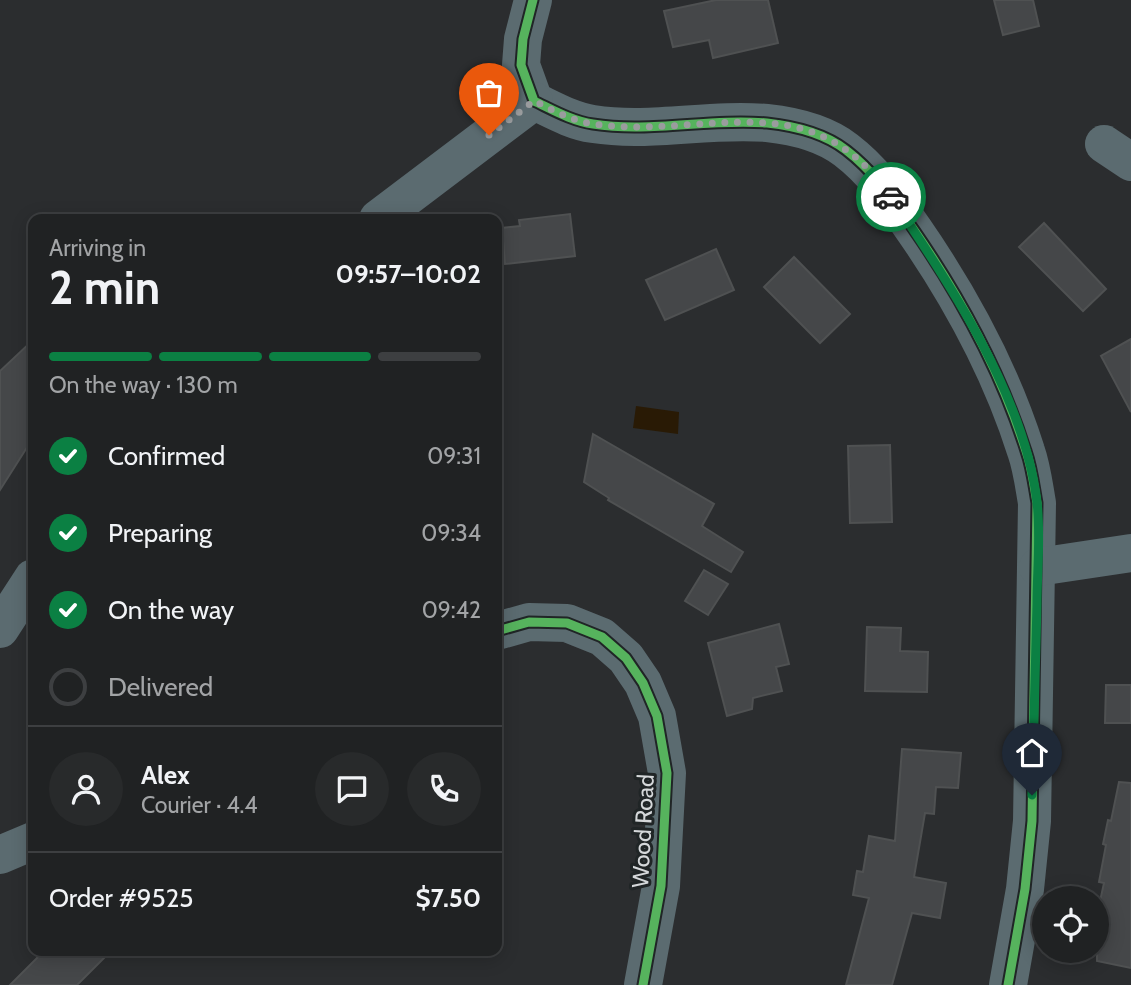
<!DOCTYPE html>
<meta charset="utf-8">
<style>
:root{--surface:#202223;--page:#282a2b;--text:#f1f3f6;--muted:#a2a4a6;--line:#3d3f41;--accent:#0b8043}
body{margin:0;font-family:Cabin,sans-serif;background:var(--page);color:var(--text);height:100vh;display:flex;flex-direction:column;font-size:26px;white-space:nowrap}
*{box-sizing:border-box;margin:0}
p{font-size:23px;color:var(--muted)}
.icon{flex:none;width:38px;height:38px;fill:none;stroke:currentColor;stroke-width:2;stroke-linecap:round;stroke-linejoin:round}
.map{position:relative;flex:1;overflow:hidden}
.drawer{position:absolute;left:28px;top:214px;width:474px;height:742px;display:flex;flex-direction:column;background:var(--surface);border-radius:14px;box-shadow:0 4px 18px #0003,0 0 0 2px var(--line)}
.drawer>*{flex:none}
.buttons{position:absolute;left:1032px;top:886px;display:grid;gap:14px}
.buttons a{display:grid;place-items:center;width:77px;height:77px;border-radius:50%;background:var(--surface);box-shadow:0 4px 18px #0003,0 0 0 2px var(--line);font-size:35px}
.pin{position:absolute;display:grid;place-items:center;width:60px;height:60px;color:#fff;margin:-72px -30px;border-radius:50% 50% 50% 0;rotate:-45deg;box-shadow:0 0 7px #0007}
.pin .icon{rotate:45deg}
.courier{position:absolute;display:grid;place-items:center;width:70px;height:70px;margin:-35px;border:5px solid #0b8043;border-radius:50%;background:#fff;color:#222;box-shadow:0 2px 9px #0007}
.overview em{font-style:normal;font-weight:800}
.overview div{display:flex;flex-direction:column-reverse}
.overview{display:flex;align-items:center;justify-content:space-between;height:119px;padding:0 21px}
h1{font-size:46px;font-weight:800;line-height:52px}
.bar{display:grid;grid-template-columns:repeat(4,1fr);gap:10px 7px;align-content:center;height:84px;padding:0 21px}
.bar i{height:9px;border-radius:5px;background:var(--line)}
.bar .current{background:var(--accent)}
.bar p{grid-column:span 4}
.line{display:flex;align-items:center;gap:18px;padding:0 21px;border-top:2px solid var(--line)}
.line div{flex:1}
.round{display:grid;place-items:center;flex:none;width:74px;height:74px;border-radius:37px;background:var(--page)}
ol{padding:0 21px;list-style:none}
li{display:flex;align-items:center;gap:21px;height:77px}
li p{margin-inline-start:auto}
li .icon{padding:7px;border-radius:50%;background:var(--accent);color:#fff;stroke-width:4}
li:last-child{color:var(--muted)}
li i{width:38px;height:38px;border:4px solid var(--line);border-radius:50%}
.map>svg:first-child{display:block}
</style>
<div class="map">
<svg width="1131" height="985" viewBox="0 0 1131 985">
<rect width="100%" height="100%" fill="#2b2d2f"/>
<!-- water -->
<path fill="#291a05" d="M 636,406 L 679,412 L 678,434 L 633,428 Z"/>
<!-- building -->
<g fill="#454749" stroke="#4f5152" stroke-width="2">
<path d="M 716,0 L 768,0 L 778,43 L 713,58 L 709,40 L 673,47 L 664,11 Z"/>
<path d="M 994,0 L 1033,0 L 1039,26 L 1003,35 Z"/>
<path d="M 570,214 L 575,256 L 505,264 L 502,228 L 520,226 L 519,220 Z"/>
<path d="M 1044,223 L 1106,289 L 1083,311 L 1019,247 Z"/>
<path d="M 716,249 L 734,290 L 665,320 L 646,280 Z"/>
<path d="M 794,257 L 850,314 L 820,343 L 764,287 Z"/>
<path d="M 1131,339 L 1131,412 L 1101,356 Z"/>
<path d="M 33,340 L 33,438 L 0,490 L 0,371 Z"/>
<path d="M 593,434 L 714,504 L 702,526 L 743,552 L 731,572 L 608,500 L 609,498 L 584,482 Z"/>
<path d="M 890,445 L 892,522 L 850,523 L 848,446 Z"/>
<path d="M 704,570 L 728,584 L 708,615 L 685,601 Z"/>
<path d="M 779,624 L 789,664 L 776,667 L 782,691 L 753,698 L 752,709 L 727,716 L 708,643 Z"/>
<path d="M 867,627 L 901,628 L 900,651 L 928,652 L 927,692 L 865,691 Z"/>
<path d="M 1106,685 L 1131,685 L 1131,723 L 1105,723 Z"/>
<path d="M 902,749 L 961,753 L 958,788 L 936,787 L 934,814 L 925,813 L 914,877 L 946,883 L 940,918 L 912,913 L 892,985 L 846,985 L 869,898 L 853,895 L 857,871 L 863,872 L 869,836 L 895,841 Z"/>
<path d="M 1119,782 L 1131,783 L 1131,968 L 1097,961 L 1097,915 L 1104,883 L 1099,882 L 1106,845 L 1103,844 L 1108,820 L 1111,821 Z"/>
<path d="M 45,950 L 112,950 L 77,985 L 10,985 Z"/>
</g>
<g fill="none" stroke-linecap="round" stroke-linejoin="round">
<!-- minor -->
<g stroke="#5b6b70" stroke-width="38">
<path d="M 533,0 L 523,39 L 521,65 L 534,101 C 553,110 572,121 593,124 C 650,133 709,118 767,123 C 795,126 824,133 846,150 C 876,173 893,200 914,230 C 961,298 1001,372 1026,451 C 1032,468 1034,486 1037,503 L 1032,821 L 1025,889 L 1008,985"/>
<path d="M 1104,144 L 1131,162"/>
<path d="M 378,219 L 534,101"/>
<path d="M 1038,567 L 1131,553"/>
<path d="M 0,629 L 33,578"/>
<path d="M 497,631 L 529,622 L 567,623 L 602,637 L 626,658 L 643,683 L 657,716 L 667,773 L 661,886 L 643,985"/>
<path d="M 0,855 L 33,841"/>
</g>
<!-- cycleway casing -->
<g stroke="#202526" stroke-width="13">
<g id="cycleway">
<path d="M 533,0 L 523,39 L 521,65 L 534,101 C 553,110 572,121 593,124 C 650,133 709,118 767,123 C 795,126 824,133 846,150 C 876,173 893,200 914,230 C 961,298 1001,372 1026,451 C 1032,468 1034,486 1037,503 L 1032,821 L 1025,889 L 1008,985"/>
<path d="M 497,631 L 529,622 L 567,623 L 602,637 L 626,658 L 643,683 L 657,716 L 667,773 L 661,886 L 643,985"/>
</g>
</g>
<!-- cycleway -->
<use href="#cycleway" stroke="#56b35d" stroke-width="9"/>
</g>
<g fill="none" stroke-linecap="round" stroke-linejoin="round">
<!-- done -->
<path stroke="#9a9c9e" stroke-width="7" stroke-dasharray="0 12.6" d="M 489,135 L 534,101 C 553,110 572,121 593,124 C 706,140 810,79 891,197"/>
<!-- route -->
<path stroke="#0b8043" stroke-width="9" d="M 891,197 C 950,283 1025,398 1037,502 C 1041,535 1037,571 1037,604 C 1035,668 1034,731 1032,795"/>
</g>
<g text-anchor="middle" stroke-width="6" stroke-linejoin="round" paint-order="stroke">
<!-- street labels -->
<g font-size="23" fill="#d5d8da" stroke="#202526">
<text transform="translate(643 831) rotate(-87)" y="8">Wood Road</text>
</g>
</g>
</svg>
<div class="buttons">
<a><svg class="icon" aria-label="locate" viewBox="0 0 24 24"><circle cx="12" cy="12" r="6"/><path d="M12 2v4M12 18v4M2 12h4M18 12h4"/></svg></a>
</div>
<div class="pin" style="left:489px;top:135px;background:#ea580c"><svg class="icon" aria-label="bag" viewBox="0 0 24 24"><path d="M5 8h14l-1 12H6zM9 8a3 3 0 0 1 6 0"/></svg></div>
<div class="pin" style="left:1032px;top:795px;background:#1f2937"><svg class="icon" aria-label="home" viewBox="0 0 24 24"><path d="M3 11l9-7 9 7M6 9v11h12V9"/></svg></div>
<div class="courier" style="left:891px;top:197px"><svg class="icon" aria-label="car" viewBox="0 0 24 24"><path d="M5 17H2v-5l4-1 3-4h7l3 4 3 1v5h-3M9 17h6M6 11h13"/><circle cx="7" cy="17" r="2"/><circle cx="17" cy="17" r="2"/></svg></div>
<section class="drawer">
<div class="overview"><div><h1>2 min</h1><p>Arriving in</p></div><em>09:57–10:02</em></div>
<div class="bar"><i class="current"></i><i class="current"></i><i class="current"></i><i></i><p>On the way · 130 m</p></div>
<ol>
<li><svg class="icon" aria-label="check" viewBox="0 0 24 24"><path d="M5 12l5 5 9-10"/></svg>Confirmed<p>09:31</p></li>
<li><svg class="icon" aria-label="check" viewBox="0 0 24 24"><path d="M5 12l5 5 9-10"/></svg>Preparing<p>09:34</p></li>
<li><svg class="icon" aria-label="check" viewBox="0 0 24 24"><path d="M5 12l5 5 9-10"/></svg>On the way<p>09:42</p></li>
<li><i></i>Delivered</li>
</ol>
<div class="line" style="height:126px"><a class="round"><svg class="icon" aria-label="person" viewBox="0 0 24 24"><circle cx="12" cy="8" r="4"/><path d="M4 21q1-7 8-7t8 7"/></svg></a><div><b>Alex</b><p>Courier · 4.4</p></div><a class="round"><svg class="icon" aria-label="chat" viewBox="0 0 24 24"><path d="M4 5h16v11H9l-5 4z"/></svg></a><a class="round"><svg class="icon" aria-label="phone" viewBox="0 0 24 24"><path d="M5 4h4l2 5-3 2q2 4 5 5l2-3 5 2v4C11 20 4 13 5 4z"/></svg></a></div>
<div class="line" style="height:91px"><div>Order #9525</div><b>$7.50</b></div>
</section>
</div>
